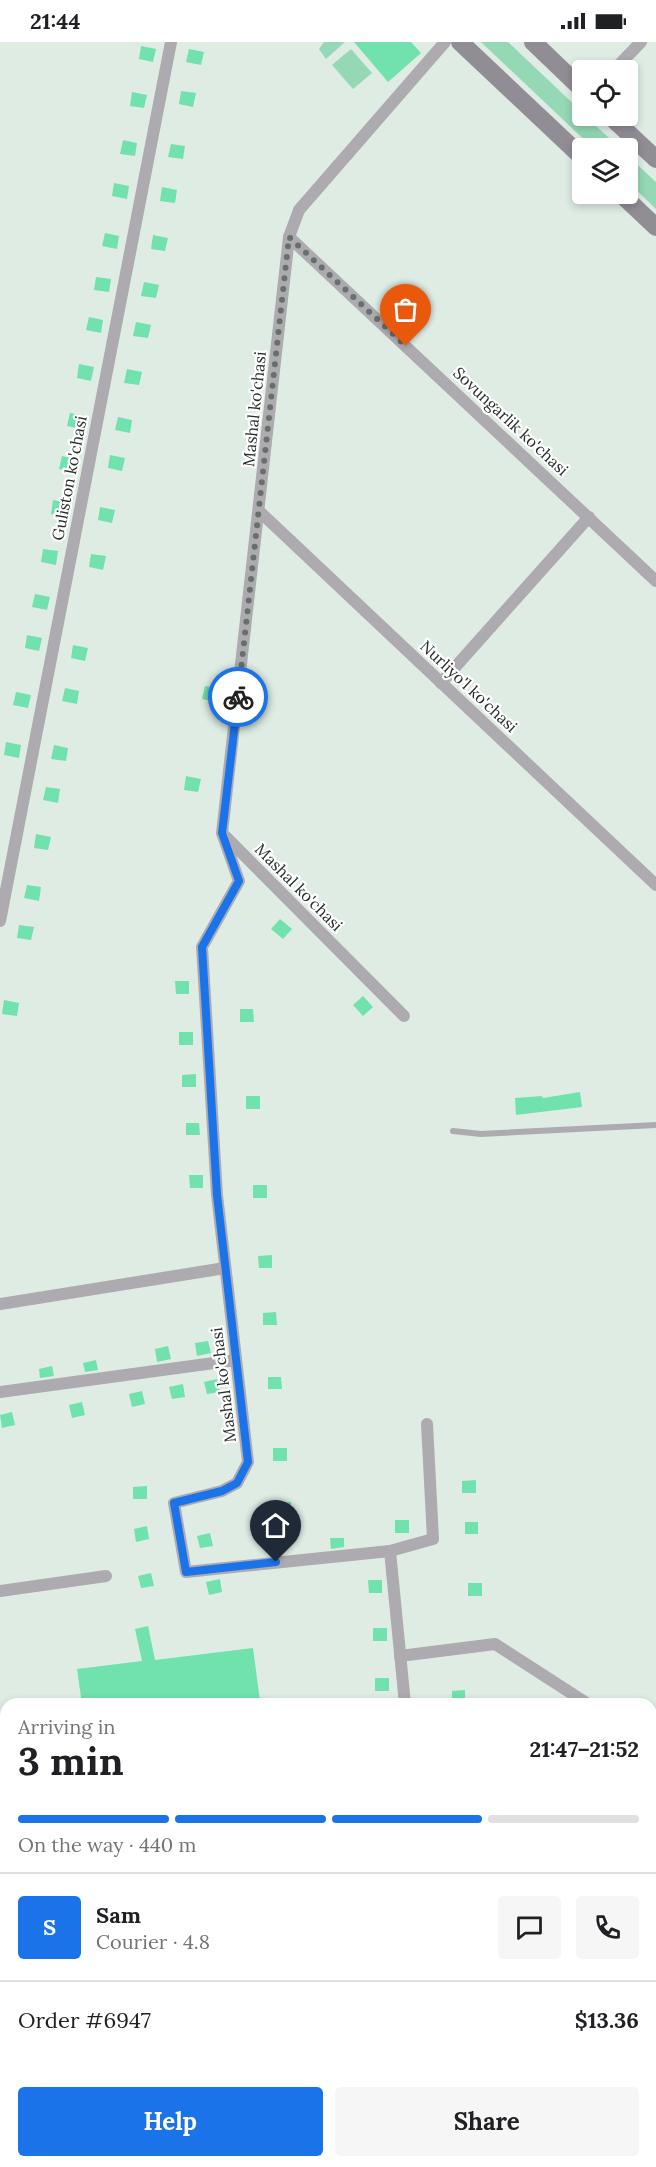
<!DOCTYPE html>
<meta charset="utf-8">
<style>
:root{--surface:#fff;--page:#f6f6f6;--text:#202124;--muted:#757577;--line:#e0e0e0;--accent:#1a73e8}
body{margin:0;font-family:Lora,serif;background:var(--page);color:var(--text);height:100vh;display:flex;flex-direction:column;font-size:22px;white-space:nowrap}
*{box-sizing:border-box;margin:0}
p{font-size:20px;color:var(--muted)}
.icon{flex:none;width:33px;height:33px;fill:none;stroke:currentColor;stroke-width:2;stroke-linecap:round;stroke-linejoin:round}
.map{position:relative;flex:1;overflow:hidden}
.sheet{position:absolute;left:0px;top:1656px;width:657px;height:470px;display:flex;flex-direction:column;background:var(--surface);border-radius:18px 18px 0 0;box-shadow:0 3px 9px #0003}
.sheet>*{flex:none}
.controls{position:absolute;left:572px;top:18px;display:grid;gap:12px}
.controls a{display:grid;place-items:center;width:66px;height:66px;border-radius:6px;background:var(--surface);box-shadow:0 3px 9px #0003;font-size:30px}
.pin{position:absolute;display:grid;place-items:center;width:51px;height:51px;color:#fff;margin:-62px -26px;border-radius:50% 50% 50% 0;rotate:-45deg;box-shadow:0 0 6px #0007}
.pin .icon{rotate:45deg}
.courier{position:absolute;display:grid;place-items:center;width:60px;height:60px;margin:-30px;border:4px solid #1a73e8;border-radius:50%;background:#fff;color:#222;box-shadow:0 2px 8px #0007}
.summary em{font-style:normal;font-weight:700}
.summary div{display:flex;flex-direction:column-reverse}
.summary{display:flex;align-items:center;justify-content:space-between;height:102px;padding:0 18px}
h1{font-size:39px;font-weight:700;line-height:45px}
.bar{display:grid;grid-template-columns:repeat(4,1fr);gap:9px 6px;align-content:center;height:72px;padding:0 18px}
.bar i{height:8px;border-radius:4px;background:var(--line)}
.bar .selected{background:var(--accent)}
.bar p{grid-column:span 4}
.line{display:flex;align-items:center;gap:15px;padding:0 18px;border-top:2px solid var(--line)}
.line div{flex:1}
.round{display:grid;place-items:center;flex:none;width:63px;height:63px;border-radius:6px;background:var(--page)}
.cta{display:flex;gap:12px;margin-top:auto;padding:12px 18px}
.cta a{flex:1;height:69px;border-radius:6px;background:var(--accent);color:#fff;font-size:24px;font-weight:700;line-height:69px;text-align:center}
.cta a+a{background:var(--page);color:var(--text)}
.status{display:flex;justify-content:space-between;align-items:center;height:42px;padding:0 30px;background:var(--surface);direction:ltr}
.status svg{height:16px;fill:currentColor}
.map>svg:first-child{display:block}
</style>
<div class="status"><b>21:44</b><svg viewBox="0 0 49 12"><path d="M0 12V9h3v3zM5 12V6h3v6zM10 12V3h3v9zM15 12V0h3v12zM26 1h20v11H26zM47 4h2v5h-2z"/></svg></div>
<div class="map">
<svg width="656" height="2125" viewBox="0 0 656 2125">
<rect width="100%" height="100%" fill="#deece4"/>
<!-- green -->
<g fill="#94d8b5">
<path d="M 324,0 L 345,0 L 326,17 L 319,7 Z"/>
<path d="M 481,0 L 508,0 L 582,70 L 582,74 L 585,74 L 620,106 L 593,106 Z"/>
<path d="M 351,7 L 372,31 L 353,47 L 332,23 Z"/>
<path d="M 627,113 L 656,140 L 656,167 L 627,139 Z"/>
</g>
<!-- building -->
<g fill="#71e2ad">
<path d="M 354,0 L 411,0 L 421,11 L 388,40 Z"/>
<path d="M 141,4 L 156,7 L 153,20 L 139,17 Z"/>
<path d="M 189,7 L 204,10 L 201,23 L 186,20 Z"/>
<path d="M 181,49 L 196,51 L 193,65 L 179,62 Z"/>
<path d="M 132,50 L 147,53 L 144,66 L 130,64 Z"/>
<path d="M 123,98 L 137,101 L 135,114 L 120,112 Z"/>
<path d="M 171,102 L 185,104 L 183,117 L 168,115 Z"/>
<path d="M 114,141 L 129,144 L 127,157 L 112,154 Z"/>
<path d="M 162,145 L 177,148 L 175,161 L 160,159 Z"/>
<path d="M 105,191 L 119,194 L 117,207 L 102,204 Z"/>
<path d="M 153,193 L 168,196 L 165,209 L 151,207 Z"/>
<path d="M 96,235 L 111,237 L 109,250 L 94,248 Z"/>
<path d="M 144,240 L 159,243 L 156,256 L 141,254 Z"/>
<path d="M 89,275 L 103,278 L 101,291 L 86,288 Z"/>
<path d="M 136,280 L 151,283 L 148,296 L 133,294 Z"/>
<path d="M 79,322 L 94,325 L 91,339 L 77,336 Z"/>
<path d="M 127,327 L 142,330 L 139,343 L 124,341 Z"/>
<path d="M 70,371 L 85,374 L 82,387 L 67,384 Z"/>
<path d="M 118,375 L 132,378 L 130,391 L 115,388 Z"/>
<path d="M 110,413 L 125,416 L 122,429 L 108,426 Z"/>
<path d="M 62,414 L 76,417 L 74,430 L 59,427 Z"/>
<path d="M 53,458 L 68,461 L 65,474 L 51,472 Z"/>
<path d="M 100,465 L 115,468 L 112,481 L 98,478 Z"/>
<path d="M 43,507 L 58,509 L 56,523 L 41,520 Z"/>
<path d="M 91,512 L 106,514 L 103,528 L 89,525 Z"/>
<path d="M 35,552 L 50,555 L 47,568 L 32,565 Z"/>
<path d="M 27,593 L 42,596 L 39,609 L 25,606 Z"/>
<path d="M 73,603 L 88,606 L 85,619 L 71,616 Z"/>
<path d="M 205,644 L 219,646 L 217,660 L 202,657 Z"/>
<path d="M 65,646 L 79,649 L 77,662 L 62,659 Z"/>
<path d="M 16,650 L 31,653 L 28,666 L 13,663 Z"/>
<path d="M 6,700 L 21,703 L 19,716 L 4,713 Z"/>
<path d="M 54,703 L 68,706 L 66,719 L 51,717 Z"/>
<path d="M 186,734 L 201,737 L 198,750 L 184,748 Z"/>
<path d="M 46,745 L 60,747 L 58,761 L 43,758 Z"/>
<path d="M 36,792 L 51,795 L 48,808 L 34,806 Z"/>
<path d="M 27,843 L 41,845 L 39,859 L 24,856 Z"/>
<path d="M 280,877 L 292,887 L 283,897 L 271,887 Z"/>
<path d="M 19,883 L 34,885 L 31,898 L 17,896 Z"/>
<path d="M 175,939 L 189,939 L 189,952 L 176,952 Z"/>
<path d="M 363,954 L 373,965 L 363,974 L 353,963 Z"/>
<path d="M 4,958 L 19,961 L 17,974 L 2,972 Z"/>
<path d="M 240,967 L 253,967 L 254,980 L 240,980 Z"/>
<rect x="179" y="990" width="14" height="13"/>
<path d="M 196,1032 L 196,1045 L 182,1045 L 182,1033 Z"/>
<path d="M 580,1050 L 582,1065 L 516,1073 L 515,1056 L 542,1054 L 543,1056 Z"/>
<rect x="246" y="1054" width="14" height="13"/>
<path d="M 186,1081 L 199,1081 L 200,1093 L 186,1093 Z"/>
<path d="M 189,1133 L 203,1133 L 203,1146 L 190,1146 Z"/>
<rect x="253" y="1143" width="14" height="13"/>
<path d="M 272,1213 L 272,1226 L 259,1226 L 258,1214 Z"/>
<path d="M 276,1270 L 277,1283 L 263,1283 L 263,1271 Z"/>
<path d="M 208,1299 L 211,1311 L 197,1314 L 195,1301 Z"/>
<path d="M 168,1304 L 171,1317 L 157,1320 L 155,1307 Z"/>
<path d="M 96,1318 L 98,1328 L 85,1330 L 83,1321 Z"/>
<path d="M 52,1324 L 54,1334 L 40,1336 L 39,1327 Z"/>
<path d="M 268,1335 L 281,1335 L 282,1347 L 268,1347 Z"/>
<path d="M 217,1337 L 220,1350 L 207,1352 L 204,1340 Z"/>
<path d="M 183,1342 L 185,1355 L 172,1357 L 169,1345 Z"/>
<path d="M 142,1349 L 145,1362 L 132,1365 L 129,1352 Z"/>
<path d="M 82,1360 L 85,1373 L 72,1376 L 69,1363 Z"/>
<path d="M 12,1370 L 15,1383 L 2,1386 L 0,1373 Z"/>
<rect x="273" y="1406" width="14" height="13"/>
<path d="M 476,1438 L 476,1451 L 462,1451 L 462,1439 Z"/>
<path d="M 147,1444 L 147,1457 L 133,1457 L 133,1445 Z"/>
<rect x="277" y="1460" width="14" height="13"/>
<rect x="395" y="1478" width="14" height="13"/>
<rect x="465" y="1480" width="13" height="12"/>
<path d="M 147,1484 L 149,1497 L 136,1500 L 134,1487 Z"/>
<path d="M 210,1491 L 213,1504 L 200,1506 L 197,1494 Z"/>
<path d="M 330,1496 L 344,1496 L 344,1505 L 331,1507 Z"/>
<path d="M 151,1531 L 154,1544 L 141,1546 L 138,1534 Z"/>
<path d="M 220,1537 L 222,1550 L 209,1553 L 206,1540 Z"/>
<path d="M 368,1538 L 382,1538 L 382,1551 L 369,1551 Z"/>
<rect x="468" y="1541" width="14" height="13"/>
<path d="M 148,1584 L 155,1618 L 253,1606 L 260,1659 L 235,1662 L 82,1662 L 77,1627 L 142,1619 L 135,1587 Z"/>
<rect x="373" y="1586" width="14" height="13"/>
<rect x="375" y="1636" width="14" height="13"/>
<path d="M 465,1648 L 465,1661 L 452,1661 L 452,1649 Z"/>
</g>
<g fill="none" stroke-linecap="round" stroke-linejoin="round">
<!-- service -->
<path stroke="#adabb0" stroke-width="6" d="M 453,1089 L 481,1092 L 656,1083"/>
<!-- minor -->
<g stroke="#adabb0" stroke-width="12">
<path d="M 614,28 L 641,0"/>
<path d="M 289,195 L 656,539"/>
<path d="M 260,470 L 656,843"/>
<path d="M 441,641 L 589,475"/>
<path d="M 225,794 L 404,974"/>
<path d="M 0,879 L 171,0"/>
<path d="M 0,1262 L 225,1226"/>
<path d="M 0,1350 L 236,1318"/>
<path d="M 390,1509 L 433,1497 L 427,1382"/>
<path d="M 0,1549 L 106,1534"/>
<path d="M 400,1614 L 495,1602 L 588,1662"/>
<path d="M 405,1662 L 390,1509 L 186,1530 L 174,1461 L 222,1449 L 237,1441 L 248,1420 L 217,1153 L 202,905 L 239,839 L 222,791 L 289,195 L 299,168 L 445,0"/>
<path d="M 651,1696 L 656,1699"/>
<path d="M 0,1927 L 6,1926"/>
<path d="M 651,2001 L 656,2001"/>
<path d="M 453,2120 L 454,2125"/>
<path d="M 0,2123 L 20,2120"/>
</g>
<!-- secondary -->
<g stroke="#918d95" stroke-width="18">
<path d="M 460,0 L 582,115"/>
<path d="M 533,0 L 582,47"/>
<path d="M 610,74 L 656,117"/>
<path d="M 621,152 L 656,185"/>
</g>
</g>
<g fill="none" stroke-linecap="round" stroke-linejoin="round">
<!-- done -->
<path stroke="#67706b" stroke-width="6" stroke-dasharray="0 10.8" d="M 238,655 L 289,195 L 406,304"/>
<!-- route -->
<path stroke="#1a73e8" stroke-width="8" d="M 238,655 L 222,791 L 239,839 L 202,905 L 217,1153 L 248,1420 L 237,1441 L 222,1449 L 174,1461 L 186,1530 L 276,1520"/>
</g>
<g text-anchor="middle" stroke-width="4.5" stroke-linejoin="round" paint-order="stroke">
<!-- street labels -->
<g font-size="16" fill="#272d2a" stroke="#fff">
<text transform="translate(254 367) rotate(-84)" y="6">Mashal ko'chasi</text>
<text transform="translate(511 379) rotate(43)" y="6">Sovungarlik ko'chasi</text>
<text transform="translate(69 436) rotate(-79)" y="6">Guliston ko'chasi</text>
<text transform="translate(469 644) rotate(43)" y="6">Nurliyo'l ko'chasi</text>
<text transform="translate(299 845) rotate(45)" y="6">Mashal ko'chasi</text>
<text transform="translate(223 1343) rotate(-97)" y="6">Mashal ko'chasi</text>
</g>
</g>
</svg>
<div class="controls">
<a><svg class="icon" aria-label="locate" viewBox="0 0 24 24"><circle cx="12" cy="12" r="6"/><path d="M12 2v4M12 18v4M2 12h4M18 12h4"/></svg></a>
<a><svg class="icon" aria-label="layers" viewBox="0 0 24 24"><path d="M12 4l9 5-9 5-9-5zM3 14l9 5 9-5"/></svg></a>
</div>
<div class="pin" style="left:406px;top:304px;background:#ea580c"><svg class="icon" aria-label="bag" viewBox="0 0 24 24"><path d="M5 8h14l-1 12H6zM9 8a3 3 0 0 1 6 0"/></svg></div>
<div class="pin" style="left:276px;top:1520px;background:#1f2937"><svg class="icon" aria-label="home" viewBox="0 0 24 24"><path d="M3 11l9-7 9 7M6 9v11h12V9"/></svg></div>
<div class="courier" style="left:238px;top:655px"><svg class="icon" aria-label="bike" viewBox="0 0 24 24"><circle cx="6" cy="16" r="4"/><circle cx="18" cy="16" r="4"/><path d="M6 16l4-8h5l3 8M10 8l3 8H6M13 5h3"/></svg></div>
<section class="sheet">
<div class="summary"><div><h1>3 min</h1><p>Arriving in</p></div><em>21:47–21:52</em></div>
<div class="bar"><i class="selected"></i><i class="selected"></i><i class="selected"></i><i></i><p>On the way · 440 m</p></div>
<div class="line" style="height:108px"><b class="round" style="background:var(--accent);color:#fff">S</b><div><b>Sam</b><p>Courier · 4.8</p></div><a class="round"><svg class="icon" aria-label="chat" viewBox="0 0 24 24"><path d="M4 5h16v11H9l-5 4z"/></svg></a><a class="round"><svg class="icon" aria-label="phone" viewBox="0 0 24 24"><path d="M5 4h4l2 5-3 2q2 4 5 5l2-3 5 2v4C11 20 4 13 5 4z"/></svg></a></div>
<div class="line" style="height:78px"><div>Order #6947</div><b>$13.36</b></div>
<div class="cta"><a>Help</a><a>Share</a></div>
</section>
</div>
